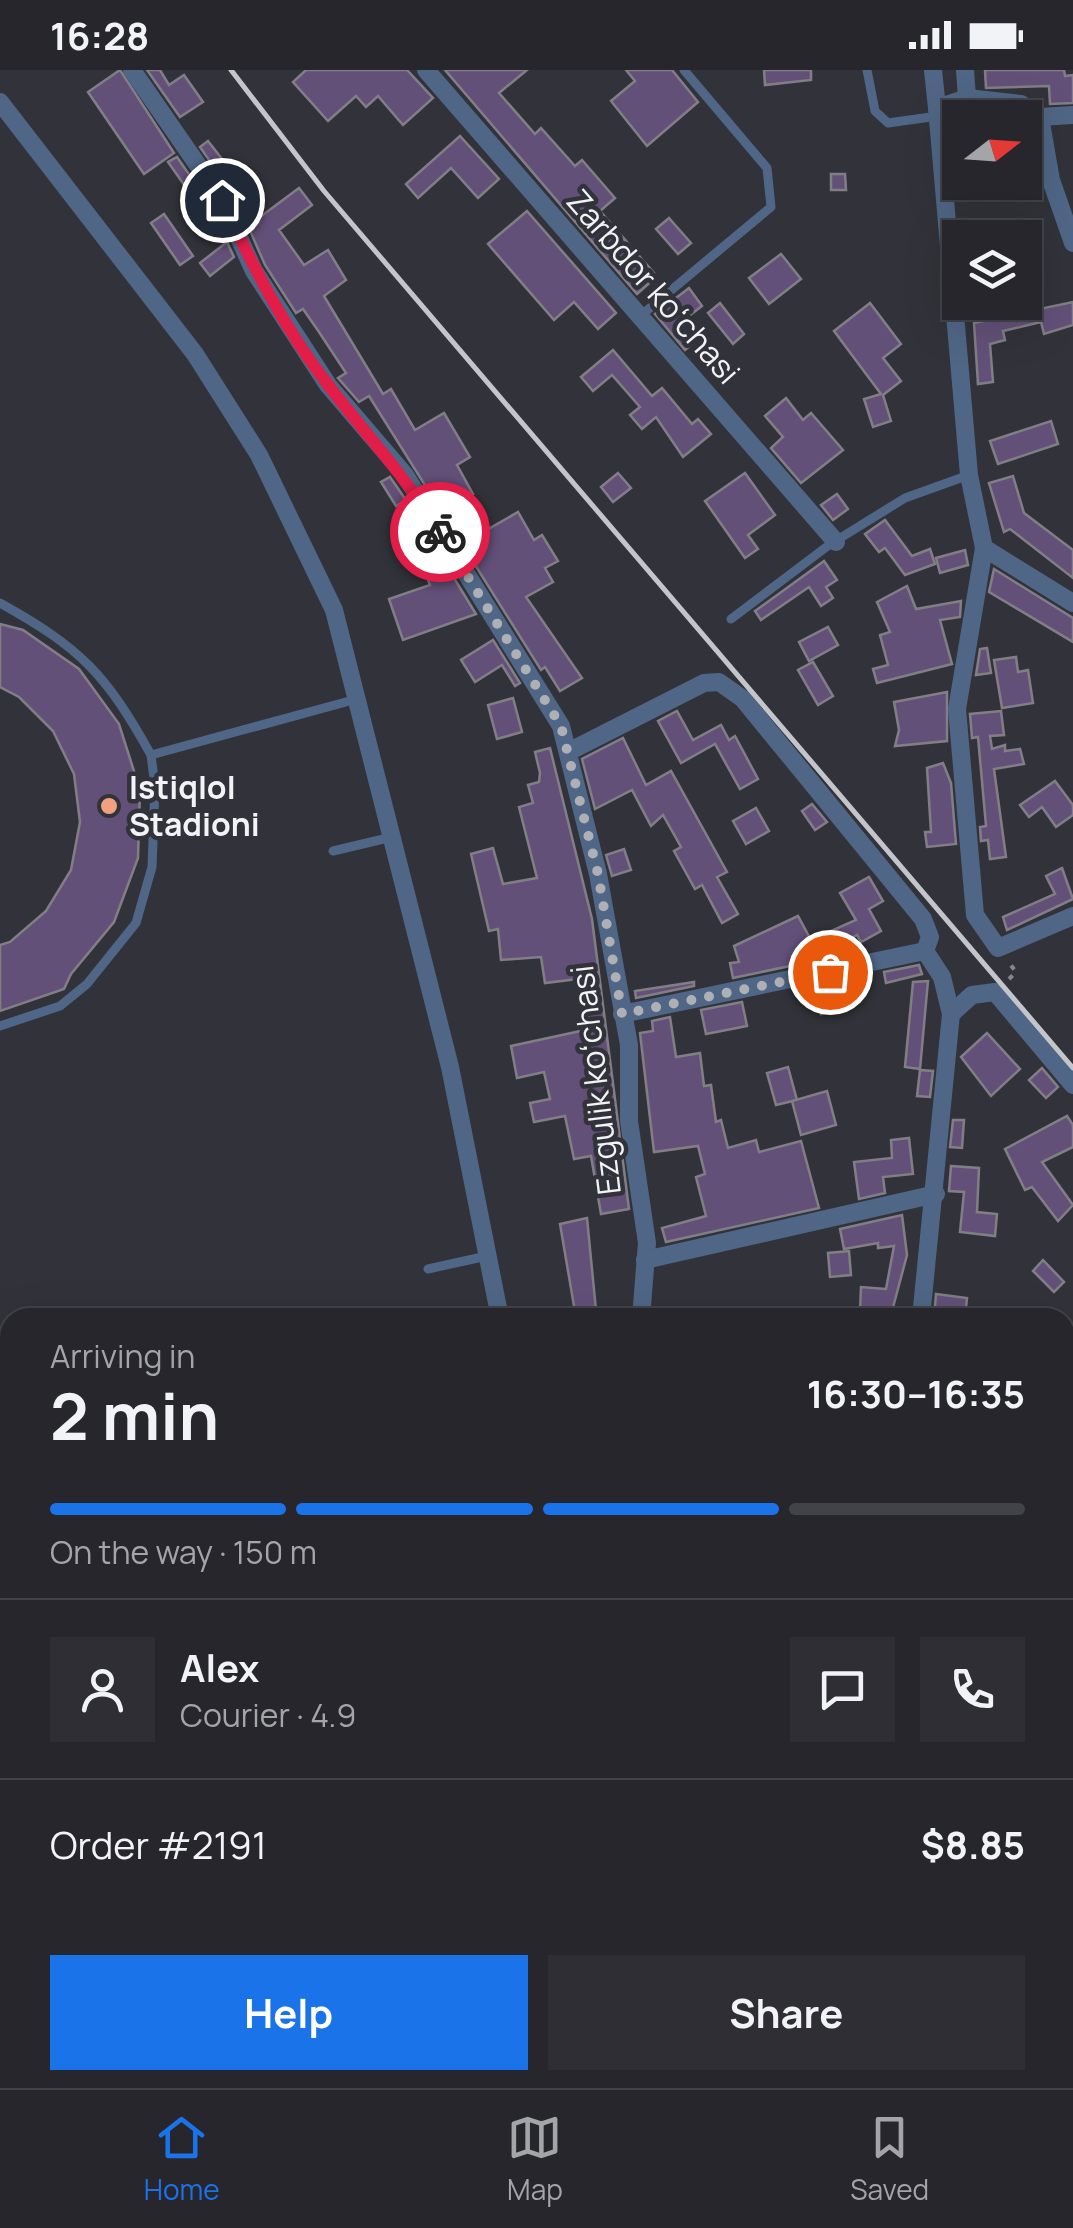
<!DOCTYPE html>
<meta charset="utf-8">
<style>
:root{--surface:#26262c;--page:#2e2e34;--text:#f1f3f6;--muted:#a4a5a9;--line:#424348;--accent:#1a73e8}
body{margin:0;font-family:Manrope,sans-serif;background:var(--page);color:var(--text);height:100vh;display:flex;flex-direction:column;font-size:38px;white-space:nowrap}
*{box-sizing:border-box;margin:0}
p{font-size:32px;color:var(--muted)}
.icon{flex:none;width:55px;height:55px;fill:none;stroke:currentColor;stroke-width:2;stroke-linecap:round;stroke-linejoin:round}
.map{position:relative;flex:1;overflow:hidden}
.sheet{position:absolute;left:0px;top:1238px;width:1075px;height:782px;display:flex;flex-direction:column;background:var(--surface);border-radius:30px 30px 0 0;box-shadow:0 10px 40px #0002,0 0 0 2px var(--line)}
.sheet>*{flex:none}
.needle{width:65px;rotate:73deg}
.controls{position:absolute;left:942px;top:30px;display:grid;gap:20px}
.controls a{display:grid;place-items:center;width:100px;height:100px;border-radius:0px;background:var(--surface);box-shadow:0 10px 40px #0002,0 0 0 2px var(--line);font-size:50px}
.pin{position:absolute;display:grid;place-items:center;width:85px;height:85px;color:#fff;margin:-42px;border:5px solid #fff;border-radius:50%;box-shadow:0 2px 10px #0007}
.courier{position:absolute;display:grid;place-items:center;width:100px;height:100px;margin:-50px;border:8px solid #e11d48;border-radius:50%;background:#fff;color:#222;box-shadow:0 2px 12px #0007}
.summary em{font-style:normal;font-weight:700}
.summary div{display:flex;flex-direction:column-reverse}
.summary{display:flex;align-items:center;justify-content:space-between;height:170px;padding:0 50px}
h1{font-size:65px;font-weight:700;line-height:75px}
.bar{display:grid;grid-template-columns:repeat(4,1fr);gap:15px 10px;align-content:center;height:120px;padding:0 50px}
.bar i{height:12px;border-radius:8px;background:var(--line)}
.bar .on{background:var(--accent)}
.bar p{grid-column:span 4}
.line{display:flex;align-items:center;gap:25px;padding:0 50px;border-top:2px solid var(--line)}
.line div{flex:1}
.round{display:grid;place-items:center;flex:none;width:105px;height:105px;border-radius:0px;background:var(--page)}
.button{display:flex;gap:20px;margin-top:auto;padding:20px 50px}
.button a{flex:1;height:115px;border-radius:0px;background:var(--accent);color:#fff;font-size:40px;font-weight:700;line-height:115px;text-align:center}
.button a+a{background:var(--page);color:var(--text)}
.status{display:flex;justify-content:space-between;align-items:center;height:70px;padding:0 50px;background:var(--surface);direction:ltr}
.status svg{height:28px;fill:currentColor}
.tab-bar{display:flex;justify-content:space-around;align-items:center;height:140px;border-top:2px solid var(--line);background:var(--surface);font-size:28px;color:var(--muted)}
.tab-bar a{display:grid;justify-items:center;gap:5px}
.tab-bar .on{color:var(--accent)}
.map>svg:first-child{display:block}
</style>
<div class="status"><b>16:28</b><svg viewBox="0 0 49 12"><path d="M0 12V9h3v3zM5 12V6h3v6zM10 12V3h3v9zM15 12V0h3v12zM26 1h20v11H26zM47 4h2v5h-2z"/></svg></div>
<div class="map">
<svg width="1073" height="2018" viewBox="0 0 1073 2018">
<rect width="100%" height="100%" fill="#32333a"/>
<!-- building -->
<g fill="#635079" stroke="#817e86" stroke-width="2.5">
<path d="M 120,0 L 174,83 L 144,104 L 88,22 Z"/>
<path d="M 147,0 L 160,0 L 169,15 L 184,5 L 203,32 L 180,47 Z"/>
<path d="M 306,0 L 407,0 L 433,28 L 403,55 L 378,26 L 366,37 L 356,26 L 328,51 L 293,12 Z"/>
<path d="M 445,0 L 527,0 L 499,23 L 535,64 L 541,58 L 575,96 L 582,90 L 615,128 L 600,141 L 654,203 L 654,209 L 637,224 Z"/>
<path d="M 626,0 L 672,0 L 698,32 L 647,76 L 611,31 L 635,11 Z"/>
<path d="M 764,0 L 811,0 L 811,10 L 765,15 Z"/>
<path d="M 985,0 L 1064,0 L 1065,6 L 1073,5 L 1073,33 L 1050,34 L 1049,16 L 986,18 Z"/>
<path d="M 460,66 L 499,109 L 478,128 L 451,98 L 418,128 L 406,114 Z"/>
<path d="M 208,71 L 240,112 L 230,120 L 200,77 Z"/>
<path d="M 177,87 L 195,113 L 187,119 L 168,92 Z"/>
<path d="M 831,104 L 845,104 L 846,120 L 831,120 Z"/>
<path d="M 299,118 L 312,135 L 279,160 L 304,195 L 328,180 L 346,210 L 324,226 L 383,324 L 391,319 L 415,360 L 444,343 L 470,387 L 457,395 L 473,424 L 464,429 L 483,462 L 518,442 L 534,470 L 542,465 L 558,491 L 545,498 L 553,512 L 526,527 L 582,608 L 560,621 L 545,597 L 541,600 L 369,326 L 359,332 L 338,308 L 346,303 L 319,262 L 303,239 L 296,243 L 265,195 L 248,156 Z"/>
<path d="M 527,141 L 616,243 L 598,259 L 574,232 L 554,250 L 488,174 Z"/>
<path d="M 164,144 L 193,186 L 180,195 L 151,153 Z"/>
<path d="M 669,148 L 691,173 L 678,184 L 656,159 Z"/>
<path d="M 227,172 L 234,187 L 210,206 L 200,193 Z"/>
<path d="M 781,184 L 801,209 L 769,234 L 749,208 Z"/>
<path d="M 689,218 L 702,236 L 677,255 L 692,274 L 685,280 L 655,244 Z"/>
<path d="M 1073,232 L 1073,255 L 1044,264 L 1041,252 L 1003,261 L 1005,270 L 990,274 L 993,312 L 978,314 L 974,253 Z"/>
<path d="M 720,233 L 744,264 L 733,274 L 708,243 Z"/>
<path d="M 870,233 L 901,274 L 883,288 L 901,311 L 883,325 L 891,351 L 873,357 L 864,329 L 881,324 L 834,261 Z"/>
<path d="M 613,280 L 652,326 L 662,318 L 692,354 L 698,349 L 711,364 L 683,387 L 656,347 L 642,359 L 630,345 L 640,337 L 612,305 L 593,321 L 581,307 Z"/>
<path d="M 786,328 L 803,350 L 811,343 L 843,380 L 801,413 L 771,378 L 783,367 L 765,346 Z"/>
<path d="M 1051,351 L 1058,374 L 998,394 L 990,371 Z"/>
<path d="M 618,403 L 631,418 L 613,432 L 601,417 Z"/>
<path d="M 745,403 L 775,445 L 748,465 L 758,479 L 745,488 L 705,431 Z"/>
<path d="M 1013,406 L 1024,443 L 1073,480 L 1073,508 L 1010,459 L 1004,462 L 989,413 Z"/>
<path d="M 390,407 L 406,430 L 396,436 L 381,412 Z"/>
<path d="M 837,424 L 848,439 L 833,450 L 821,435 Z"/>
<path d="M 885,450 L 912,486 L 930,479 L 935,494 L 905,505 L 885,478 L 879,482 L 865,464 Z"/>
<path d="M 965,480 L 968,495 L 940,503 L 936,488 Z"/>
<path d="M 443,490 L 476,544 L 403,570 L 389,529 L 430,515 L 423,497 Z"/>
<path d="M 824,491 L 837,510 L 826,517 L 833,528 L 821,536 L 809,517 L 761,550 L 755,541 Z"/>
<path d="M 994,499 L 1073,548 L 1073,572 L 989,522 Z"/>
<path d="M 907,516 L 916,539 L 961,531 L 960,547 L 940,550 L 952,594 L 877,613 L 873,599 L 888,595 L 880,565 L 890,562 L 877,532 Z"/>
<path d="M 0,554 L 23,560 L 79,599 L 119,654 L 140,720 L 138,788 L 114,852 L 71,904 L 64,919 L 0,941 L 0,875 L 10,872 L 46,841 L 71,800 L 80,752 L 74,704 L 53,661 L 19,627 L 0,617 Z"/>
<path d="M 828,557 L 838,575 L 809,591 L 799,572 Z"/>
<path d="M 493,570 L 520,613 L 515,616 L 502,595 L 475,612 L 461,590 Z"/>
<path d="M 987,578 L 991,603 L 976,605 L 980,579 Z"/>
<path d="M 1016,587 L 1018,602 L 1028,600 L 1033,633 L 1002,638 L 994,590 Z"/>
<path d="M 813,592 L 833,626 L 818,635 L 798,600 Z"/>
<path d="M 947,622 L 947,671 L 895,676 L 899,660 L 894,632 Z"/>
<path d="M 513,628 L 522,662 L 497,669 L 488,635 Z"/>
<path d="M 677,641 L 693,670 L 721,655 L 729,670 L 735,666 L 758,709 L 740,719 L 715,674 L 681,693 L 658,651 Z"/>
<path d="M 1001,641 L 1004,665 L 990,666 L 992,679 L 1005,675 L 1005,681 L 1020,679 L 1024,694 L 994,699 L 1006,787 L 990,789 L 988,770 L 981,771 L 980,757 L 986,756 L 978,667 L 972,668 L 970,644 Z"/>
<path d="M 623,668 L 646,715 L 671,701 L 727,802 L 717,807 L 738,844 L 722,853 L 702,815 L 695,819 L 674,781 L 681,777 L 663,745 L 651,756 L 632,720 L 595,739 L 582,689 Z"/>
<path d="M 550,678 L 592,849 L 629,1139 L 601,1144 L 591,1086 L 574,1089 L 565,1046 L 534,1052 L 530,1033 L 550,1029 L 544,1002 L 517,1008 L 511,976 L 585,960 L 578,909 L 545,913 L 541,887 L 501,890 L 498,859 L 489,861 L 471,784 L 493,778 L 503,814 L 537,808 L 519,737 L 533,733 L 528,715 L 539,712 L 540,703 L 535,682 Z"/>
<path d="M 943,693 L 951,713 L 956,774 L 927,777 L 925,762 L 931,762 L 927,698 Z"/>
<path d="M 1055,711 L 1073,735 L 1073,745 L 1056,757 L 1042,737 L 1029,747 L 1020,735 Z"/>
<path d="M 812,734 L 827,752 L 815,760 L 802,741 Z"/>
<path d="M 756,738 L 769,761 L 746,774 L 733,751 Z"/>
<path d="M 624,779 L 631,800 L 612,806 L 606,785 Z"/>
<path d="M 1062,798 L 1073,829 L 1007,860 L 1003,847 L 1055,824 L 1046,806 Z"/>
<path d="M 869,807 L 883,831 L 869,839 L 881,861 L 861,872 L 857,865 L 826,882 L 828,888 L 733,908 L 730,893 L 739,892 L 734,876 L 798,846 L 811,870 L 856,850 L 840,823 Z"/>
<path d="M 919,895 L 922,904 L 886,913 L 884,902 Z"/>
<path d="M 928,911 L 920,999 L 905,997 L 913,912 Z"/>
<path d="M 694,912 L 694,916 L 636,928 L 635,921 Z"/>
<path d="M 833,913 L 836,942 L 821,944 L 818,916 Z"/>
<path d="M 742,932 L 747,956 L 706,964 L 701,940 Z"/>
<path d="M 670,947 L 676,987 L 700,983 L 704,1016 L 711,1015 L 716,1052 L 721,1050 L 728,1078 L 756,1070 L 759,1082 L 801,1071 L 819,1138 L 666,1172 L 662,1158 L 706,1146 L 696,1107 L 705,1104 L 698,1076 L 654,1082 L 640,963 L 653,961 L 652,951 Z"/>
<path d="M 987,963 L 1020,999 L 991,1026 L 961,987 Z"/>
<path d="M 788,997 L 797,1030 L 776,1035 L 767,1003 Z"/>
<path d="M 1042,998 L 1058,1017 L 1046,1028 L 1029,1010 Z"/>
<path d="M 920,1000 L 933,1001 L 930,1027 L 917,1026 Z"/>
<path d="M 827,1021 L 836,1055 L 801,1065 L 792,1031 Z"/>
<path d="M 1067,1046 L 1073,1055 L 1073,1077 L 1042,1092 L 1073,1135 L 1058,1151 L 1032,1117 L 1025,1120 L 1005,1079 Z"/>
<path d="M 953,1050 L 964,1050 L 962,1078 L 950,1077 Z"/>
<path d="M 909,1068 L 913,1104 L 883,1107 L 885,1123 L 859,1129 L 854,1092 L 892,1088 L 891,1070 Z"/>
<path d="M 951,1096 L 979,1098 L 977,1142 L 997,1144 L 995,1166 L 960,1162 L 964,1122 L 949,1121 Z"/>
<path d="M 902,1145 L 907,1185 L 891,1245 L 860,1242 L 861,1217 L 886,1219 L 894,1176 L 878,1178 L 878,1173 L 844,1179 L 840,1159 Z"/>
<path d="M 587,1148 L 596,1240 L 575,1242 L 560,1154 Z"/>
<path d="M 849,1181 L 851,1205 L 830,1207 L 828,1183 Z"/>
<path d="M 1043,1190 L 1064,1212 L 1054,1222 L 1033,1201 Z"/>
<path d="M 936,1224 L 967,1228 L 965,1248 L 934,1248 Z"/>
</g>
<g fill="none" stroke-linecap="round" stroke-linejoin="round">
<!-- path -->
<path stroke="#86878d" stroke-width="4" stroke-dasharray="5 8" stroke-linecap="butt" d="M 1009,909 L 1016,902 L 1010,894"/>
<!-- service -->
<g stroke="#4f6686" stroke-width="9">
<path d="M 867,0 L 875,41 L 888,53 L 938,46"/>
<path d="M 639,247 L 771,137 L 767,98 L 684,0"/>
<path d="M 0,533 C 81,578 106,604 151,685"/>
<path d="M 731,549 L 829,475 L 905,428 L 969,405"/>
<path d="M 333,781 L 392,767"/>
<path d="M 0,956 L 60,936 L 87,914 L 136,853 L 152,797 L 155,716 L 151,685 L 357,629"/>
<path d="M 428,1199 L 487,1186"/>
<path d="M 1065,1436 L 1068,1434"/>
<path d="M 0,1518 L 10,1518"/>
<path d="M 480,2010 L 480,2018"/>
</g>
<!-- minor -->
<g stroke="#4f6686" stroke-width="18">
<path d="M 132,0 L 222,130 L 254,201 L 328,315 L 405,405 L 561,656 L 598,804 L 629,975 L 629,1051 L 647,1173 L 641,1248"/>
<path d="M 426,0 L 836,472"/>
<path d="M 933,0 L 937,38"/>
<path d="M 965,0 L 967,28 L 937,38 L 969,405 L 984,478 L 1073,533"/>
<path d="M 967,28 L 1021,34 L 1040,47 L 1051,110 L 1073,173"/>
<path d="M 0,32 L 195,284 L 259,385 L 334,540 L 450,997 L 500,1248"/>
<path d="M 1040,47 L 1073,45"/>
<path d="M 984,478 L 957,639 L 975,845 L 998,878 L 1073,846"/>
<path d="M 568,682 L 704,613 L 719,612 L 743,629 L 923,849 L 930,867 L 925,881 L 942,907 L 951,944"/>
<path d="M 622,944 L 925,881"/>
<path d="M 645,1190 L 936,1124"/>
<path d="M 921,1248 L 951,944 L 972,925 L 995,922 L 1073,1015"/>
<path d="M 1065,1583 L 1073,1592"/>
<path d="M 0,1613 L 10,1613"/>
<path d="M 0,1656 L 10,1656"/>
<path d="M 0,1717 L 10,1717"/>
<path d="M 0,1888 L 10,1887"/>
<path d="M 798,2018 L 799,2010"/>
</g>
<!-- trunk -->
<g stroke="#6ca0e7" stroke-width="28">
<path d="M 0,1441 L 10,1442"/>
<path d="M 0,1475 L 10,1475"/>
<path d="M 1065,1621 L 1073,1627"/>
<path d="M 1065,1660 L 1073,1667"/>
</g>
<!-- rail -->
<path stroke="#c4c5ca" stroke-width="5" d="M 231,0 L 324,121 L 1073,998"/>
</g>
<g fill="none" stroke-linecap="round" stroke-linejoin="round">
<!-- done -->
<path stroke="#afb0b5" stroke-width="10" stroke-dasharray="0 18" d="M 440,462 L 561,656 L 598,804 L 622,944 L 830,902"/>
<!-- route -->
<path stroke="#e11d48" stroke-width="12" d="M 222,130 C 252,195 285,260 329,316 C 368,367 406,407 440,462"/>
</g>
<!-- markers -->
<circle fill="#f3a081" stroke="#32333a" stroke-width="4" cx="109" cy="736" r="10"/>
<g text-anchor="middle" stroke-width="9" stroke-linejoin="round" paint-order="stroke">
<!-- street labels -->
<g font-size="32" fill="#f2f3f7" stroke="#32333a">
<text transform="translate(653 217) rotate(49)" y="11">Zarbdor koʻchasi</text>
<text transform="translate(596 1010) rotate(-97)" y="11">Ezgulik koʻchasi</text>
</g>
<!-- poi labels -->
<g font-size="32" font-weight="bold" fill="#f2f3f7" stroke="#32333a" text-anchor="start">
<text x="129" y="729">Istiqlol<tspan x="129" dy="37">Stadioni</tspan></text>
</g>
</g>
</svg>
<div class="controls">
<a><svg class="needle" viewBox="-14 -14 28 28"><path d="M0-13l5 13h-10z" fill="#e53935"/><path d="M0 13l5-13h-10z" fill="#a4a5a9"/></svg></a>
<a><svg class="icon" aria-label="layers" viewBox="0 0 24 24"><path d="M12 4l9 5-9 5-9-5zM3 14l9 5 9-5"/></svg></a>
</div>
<div class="pin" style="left:830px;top:902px;background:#ea580c"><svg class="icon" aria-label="bag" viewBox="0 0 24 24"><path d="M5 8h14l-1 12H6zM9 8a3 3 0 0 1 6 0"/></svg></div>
<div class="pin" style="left:222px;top:130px;background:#1f2937"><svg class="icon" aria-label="home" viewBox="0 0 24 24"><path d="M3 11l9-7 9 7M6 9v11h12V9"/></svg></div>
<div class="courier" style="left:440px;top:462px"><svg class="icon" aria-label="bike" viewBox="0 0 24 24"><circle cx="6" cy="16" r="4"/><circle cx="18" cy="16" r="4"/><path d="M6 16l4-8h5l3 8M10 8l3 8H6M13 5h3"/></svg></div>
<section class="sheet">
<div class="summary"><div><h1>2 min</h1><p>Arriving in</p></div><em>16:30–16:35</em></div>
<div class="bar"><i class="on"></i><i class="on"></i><i class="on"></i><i></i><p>On the way · 150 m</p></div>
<div class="line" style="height:180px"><a class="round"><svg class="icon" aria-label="person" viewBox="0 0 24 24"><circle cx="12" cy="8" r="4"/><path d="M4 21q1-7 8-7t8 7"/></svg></a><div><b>Alex</b><p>Courier · 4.9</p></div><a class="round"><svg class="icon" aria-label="chat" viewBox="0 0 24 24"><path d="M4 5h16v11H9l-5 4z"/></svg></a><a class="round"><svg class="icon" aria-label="phone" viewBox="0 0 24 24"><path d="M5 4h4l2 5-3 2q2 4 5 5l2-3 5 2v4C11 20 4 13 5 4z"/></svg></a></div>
<div class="line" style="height:130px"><div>Order #2191</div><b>$8.85</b></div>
<div class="button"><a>Help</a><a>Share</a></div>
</section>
</div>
<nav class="tab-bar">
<a class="on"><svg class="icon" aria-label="home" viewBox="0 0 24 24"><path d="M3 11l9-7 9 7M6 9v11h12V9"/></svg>Home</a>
<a><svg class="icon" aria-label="map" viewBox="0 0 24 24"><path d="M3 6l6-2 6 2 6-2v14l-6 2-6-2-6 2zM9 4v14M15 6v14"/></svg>Map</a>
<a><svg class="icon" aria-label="saved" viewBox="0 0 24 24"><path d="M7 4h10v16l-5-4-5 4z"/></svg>Saved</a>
</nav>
